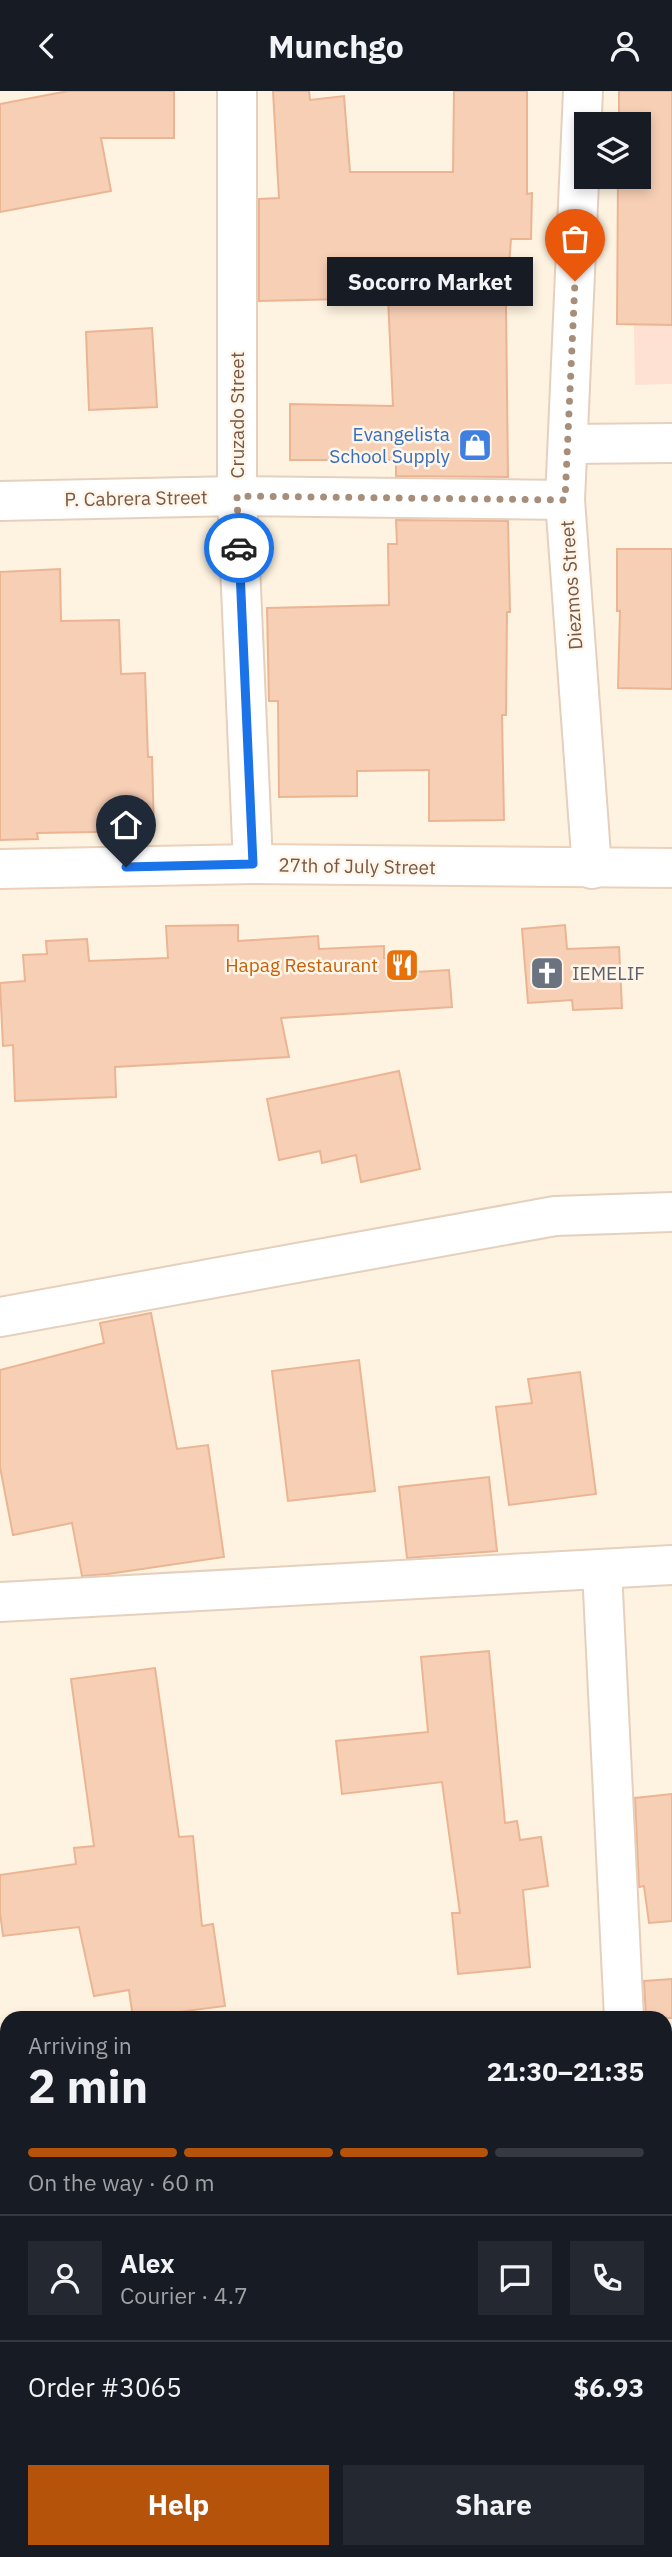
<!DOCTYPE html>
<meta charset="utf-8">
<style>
:root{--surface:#171b24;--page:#242831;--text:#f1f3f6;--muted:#9ea1a6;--line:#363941;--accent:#b45309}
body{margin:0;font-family:"IBM Plex Sans",sans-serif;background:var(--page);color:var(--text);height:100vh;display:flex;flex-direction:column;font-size:26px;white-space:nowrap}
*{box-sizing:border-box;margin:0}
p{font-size:23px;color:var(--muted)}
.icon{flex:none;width:38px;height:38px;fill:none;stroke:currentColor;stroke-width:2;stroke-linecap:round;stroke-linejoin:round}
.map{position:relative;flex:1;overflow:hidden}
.side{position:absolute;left:0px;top:1920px;width:672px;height:548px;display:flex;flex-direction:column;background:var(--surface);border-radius:21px 21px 0 0;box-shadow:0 4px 10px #0003}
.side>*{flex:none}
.controls{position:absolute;left:574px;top:21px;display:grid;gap:14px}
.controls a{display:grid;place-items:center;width:77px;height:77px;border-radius:0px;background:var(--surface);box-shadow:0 4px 10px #0003;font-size:35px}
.pin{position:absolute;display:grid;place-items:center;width:60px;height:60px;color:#fff;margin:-72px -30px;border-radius:50% 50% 50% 0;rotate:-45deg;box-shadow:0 0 7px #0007}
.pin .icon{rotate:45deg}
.courier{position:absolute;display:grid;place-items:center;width:70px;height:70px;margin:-35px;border:5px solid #1a73e8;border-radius:50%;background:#fff;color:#222;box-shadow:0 2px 9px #0007}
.bubble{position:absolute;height:49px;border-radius:0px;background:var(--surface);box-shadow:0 4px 10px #0003;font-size:23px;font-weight:700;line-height:49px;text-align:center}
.summary em{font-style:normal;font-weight:700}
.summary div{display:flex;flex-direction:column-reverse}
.summary{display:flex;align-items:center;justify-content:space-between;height:119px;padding:0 28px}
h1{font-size:46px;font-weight:700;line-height:52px}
.bar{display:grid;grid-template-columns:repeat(4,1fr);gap:10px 7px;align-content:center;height:84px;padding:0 28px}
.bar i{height:9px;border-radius:5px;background:var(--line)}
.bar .active{background:var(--accent)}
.bar p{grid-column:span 4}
.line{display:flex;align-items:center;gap:18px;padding:0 28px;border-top:2px solid var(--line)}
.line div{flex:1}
.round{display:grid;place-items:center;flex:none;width:74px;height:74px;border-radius:0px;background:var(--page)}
.cta{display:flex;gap:14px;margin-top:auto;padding:14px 28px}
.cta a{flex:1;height:80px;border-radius:0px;background:var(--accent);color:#fff;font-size:28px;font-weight:700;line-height:80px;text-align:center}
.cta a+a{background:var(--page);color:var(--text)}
header{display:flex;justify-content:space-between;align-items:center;height:91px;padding:0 28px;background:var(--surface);font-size:32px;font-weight:700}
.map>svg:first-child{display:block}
</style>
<header><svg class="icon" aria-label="back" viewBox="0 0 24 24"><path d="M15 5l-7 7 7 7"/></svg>Munchgo<svg class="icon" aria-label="person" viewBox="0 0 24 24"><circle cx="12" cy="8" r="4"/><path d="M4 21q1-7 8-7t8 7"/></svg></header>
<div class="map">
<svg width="672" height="2466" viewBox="0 0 672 2466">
<rect width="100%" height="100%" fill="#fef3e0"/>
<!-- commercial -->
<path fill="#ffe1d4" d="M 629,0 L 672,0 L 672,293 L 635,294 L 631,86 L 639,86 L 639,33 L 630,33 Z"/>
<!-- building -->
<g fill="#f7cfb5" stroke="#ebb594" stroke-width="2">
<path d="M 68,0 L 174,0 L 174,47 L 101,47 L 111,100 L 0,121 L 0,13 Z"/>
<path d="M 273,0 L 309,0 L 310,9 L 344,5 L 350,81 L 453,81 L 454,0 L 527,0 L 527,103 L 532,102 L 531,148 L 511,148 L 506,216 L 508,386 L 396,385 L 396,369 L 290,369 L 290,313 L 393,315 L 388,207 L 259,210 L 259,108 L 279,107 Z"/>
<path d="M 619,0 L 672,0 L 672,234 L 617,233 L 618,86 L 639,86 L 639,33 L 619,33 Z"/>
<path d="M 152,237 L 157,316 L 89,319 L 86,241 Z"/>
<path d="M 396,429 L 508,430 L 510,521 L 507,521 L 506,624 L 502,624 L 504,729 L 429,730 L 429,679 L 357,680 L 357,705 L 279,706 L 278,610 L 269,610 L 267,517 L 389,514 L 388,453 L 397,453 Z"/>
<path d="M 617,458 L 672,458 L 672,598 L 618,597 L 620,520 L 617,520 Z"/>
<path d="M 60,478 L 61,530 L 119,529 L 121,583 L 145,582 L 148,666 L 152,666 L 154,740 L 37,742 L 38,748 L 0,749 L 0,481 Z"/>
<path d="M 238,834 L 238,850 L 318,845 L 319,858 L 384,855 L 384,867 L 414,865 L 415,881 L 449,879 L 452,916 L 281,927 L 289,966 L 115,976 L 116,1006 L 15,1010 L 13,954 L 3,955 L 0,892 L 25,890 L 23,864 L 47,863 L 46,850 L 87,848 L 89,870 L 168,867 L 166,835 Z"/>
<path d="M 565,834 L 567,858 L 619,856 L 622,917 L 573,919 L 572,909 L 528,912 L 522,838 Z"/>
<path d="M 399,980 L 420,1078 L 361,1091 L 356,1064 L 322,1072 L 320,1060 L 279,1069 L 267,1008 Z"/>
<path d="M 151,1222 L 177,1358 L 208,1354 L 224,1466 L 108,1483 L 82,1485 L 72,1432 L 13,1444 L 0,1376 L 0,1279 L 104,1252 L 100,1232 Z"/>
<path d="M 359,1269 L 375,1400 L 288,1410 L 272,1280 Z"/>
<path d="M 580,1281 L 596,1403 L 509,1414 L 496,1316 L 532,1312 L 528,1288 Z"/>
<path d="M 489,1386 L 497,1460 L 407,1467 L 399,1396 Z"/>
<path d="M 489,1560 L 505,1732 L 517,1730 L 520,1749 L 541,1746 L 548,1795 L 523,1799 L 530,1876 L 458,1883 L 452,1822 L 460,1822 L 442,1691 L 342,1703 L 336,1650 L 428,1641 L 421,1566 Z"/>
<path d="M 155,1577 L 179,1746 L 193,1745 L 202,1835 L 213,1833 L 225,1915 L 133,1927 L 129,1899 L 94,1905 L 79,1836 L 3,1845 L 0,1821 L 0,1784 L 76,1773 L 74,1757 L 94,1755 L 71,1588 Z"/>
<path d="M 672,1703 L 672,1830 L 649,1832 L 644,1795 L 639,1796 L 635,1707 Z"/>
<path d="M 672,1888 L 672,1927 L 646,1927 L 644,1890 Z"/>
</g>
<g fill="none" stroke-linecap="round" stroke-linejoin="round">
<!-- street casing -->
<g stroke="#e5d0be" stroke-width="42">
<g id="street">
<path d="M 237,0 L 237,405 L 253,773"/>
<path d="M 583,0 L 565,409 L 592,778"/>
<path d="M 568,353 L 672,352"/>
<path d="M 0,410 L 237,405 L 565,409"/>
<path d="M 0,1226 L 555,1125 L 672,1121"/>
<path d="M 602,1479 L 624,1927"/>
<path d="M 0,1511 L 672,1474"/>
</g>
</g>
<!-- secondary casing -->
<g stroke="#ebd1ba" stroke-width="42">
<path id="secondary" d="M 0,778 L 253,773 L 672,777"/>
</g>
<!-- street -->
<use href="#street" stroke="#fff" stroke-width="38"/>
<!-- secondary -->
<use href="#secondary" stroke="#fff" stroke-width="38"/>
</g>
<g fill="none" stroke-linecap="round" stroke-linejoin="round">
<!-- done -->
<path stroke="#a78e7b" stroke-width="7" stroke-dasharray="0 12.6" d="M 239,457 L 237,405 L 565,409 L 575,190"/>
<!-- route -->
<path stroke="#1a73e8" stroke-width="9" d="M 126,776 L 253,773 L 239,457"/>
</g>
<!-- icons -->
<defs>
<g id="shop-square" transform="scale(1.75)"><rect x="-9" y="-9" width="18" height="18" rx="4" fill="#3f7fe0" stroke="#fff6e9"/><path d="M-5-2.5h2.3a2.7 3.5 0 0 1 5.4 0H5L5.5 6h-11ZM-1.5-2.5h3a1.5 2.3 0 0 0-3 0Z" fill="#fff"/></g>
<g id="restaurant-square" transform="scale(1.75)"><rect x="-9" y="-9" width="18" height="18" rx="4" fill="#e8710a" stroke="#fff6e9"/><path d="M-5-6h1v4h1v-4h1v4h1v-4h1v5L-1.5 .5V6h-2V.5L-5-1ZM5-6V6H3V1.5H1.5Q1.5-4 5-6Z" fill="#fff"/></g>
<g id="church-square" transform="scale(1.75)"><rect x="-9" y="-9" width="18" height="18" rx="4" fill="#6b7280" stroke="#fff6e9"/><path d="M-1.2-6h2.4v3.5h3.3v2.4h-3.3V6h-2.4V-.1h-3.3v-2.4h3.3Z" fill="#fff"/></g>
</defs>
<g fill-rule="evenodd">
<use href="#shop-square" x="475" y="354"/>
<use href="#restaurant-square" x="402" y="874"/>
<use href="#church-square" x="547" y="882"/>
</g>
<g text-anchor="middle" stroke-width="5" stroke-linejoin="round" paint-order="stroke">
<!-- street labels -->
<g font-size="19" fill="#785745" stroke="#fff6e9">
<text transform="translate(237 324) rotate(-90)" y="7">Cruzado Street</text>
<text transform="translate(136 407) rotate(-1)" y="7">P. Cabrera Street</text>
<text transform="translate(571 494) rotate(-94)" y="7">Diezmos Street</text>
<text transform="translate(357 775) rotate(1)" y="7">27th of July Street</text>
</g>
<!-- shop labels -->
<g font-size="19" fill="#366cbe" stroke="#fff6e9" text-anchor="end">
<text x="450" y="350">Evangelista<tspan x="450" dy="22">School Supply</tspan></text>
</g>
<!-- food labels -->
<g font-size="19" fill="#c56008" stroke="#fff6e9" text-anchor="end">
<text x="378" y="881">Hapag Restaurant</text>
</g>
<!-- worship labels -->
<g font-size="19" fill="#5b616d" stroke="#fff6e9" text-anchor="start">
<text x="572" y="889">IEMELIF</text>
</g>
</g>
</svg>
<div class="controls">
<a><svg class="icon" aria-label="layers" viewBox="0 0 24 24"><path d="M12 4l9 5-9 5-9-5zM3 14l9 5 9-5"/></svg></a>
</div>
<div class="pin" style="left:575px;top:190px;background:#ea580c"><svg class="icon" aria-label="bag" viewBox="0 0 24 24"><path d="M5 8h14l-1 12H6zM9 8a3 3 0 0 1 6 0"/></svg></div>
<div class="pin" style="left:126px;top:776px;background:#1f2937"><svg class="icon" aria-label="home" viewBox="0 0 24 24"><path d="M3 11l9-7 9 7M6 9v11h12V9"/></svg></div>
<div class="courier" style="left:239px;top:457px"><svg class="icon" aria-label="car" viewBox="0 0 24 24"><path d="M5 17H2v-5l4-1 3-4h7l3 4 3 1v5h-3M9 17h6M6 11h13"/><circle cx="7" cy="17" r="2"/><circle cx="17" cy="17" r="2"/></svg></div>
<div class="bubble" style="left:327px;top:166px;width:206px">Socorro Market</div>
<section class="side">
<div class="summary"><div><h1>2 min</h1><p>Arriving in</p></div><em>21:30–21:35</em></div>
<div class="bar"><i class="active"></i><i class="active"></i><i class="active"></i><i></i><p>On the way · 60 m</p></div>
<div class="line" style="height:126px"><a class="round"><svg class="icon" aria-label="person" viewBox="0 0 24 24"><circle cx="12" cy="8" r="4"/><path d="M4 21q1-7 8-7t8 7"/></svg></a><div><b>Alex</b><p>Courier · 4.7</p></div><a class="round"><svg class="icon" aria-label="chat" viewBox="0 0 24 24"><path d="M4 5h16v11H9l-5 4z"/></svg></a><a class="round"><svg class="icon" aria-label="phone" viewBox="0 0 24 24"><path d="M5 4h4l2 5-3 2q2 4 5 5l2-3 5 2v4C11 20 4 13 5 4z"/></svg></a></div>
<div class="line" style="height:91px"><div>Order #3065</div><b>$6.93</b></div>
<div class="cta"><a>Help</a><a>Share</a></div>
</section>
</div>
